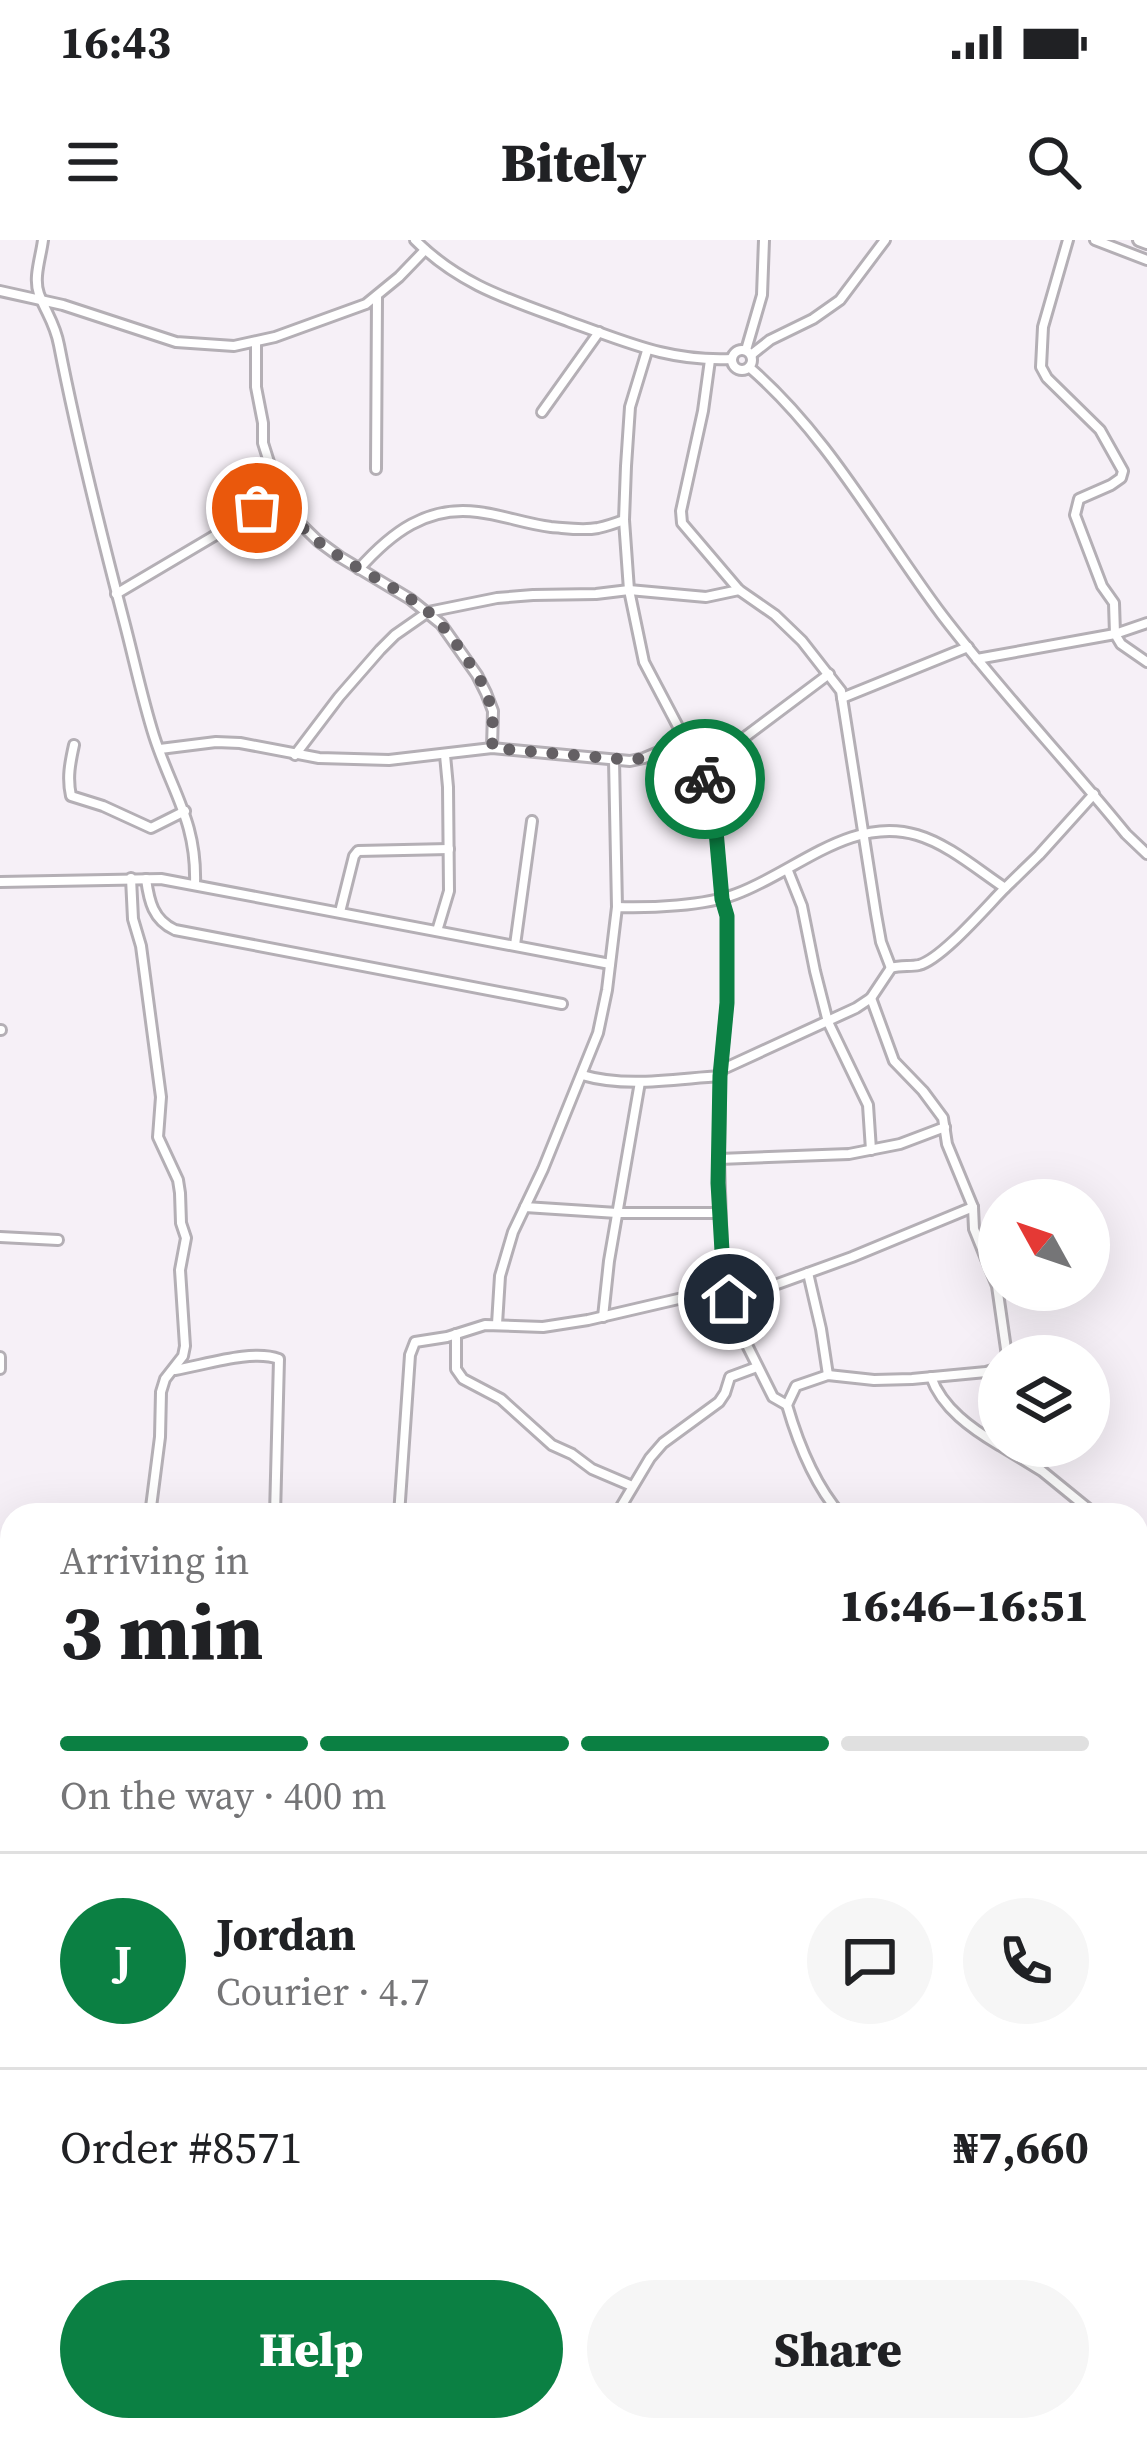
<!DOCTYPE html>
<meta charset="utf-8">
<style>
:root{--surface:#fff;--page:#f6f6f6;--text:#202124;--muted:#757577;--line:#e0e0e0;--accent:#0b8043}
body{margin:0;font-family:"Source Serif 4",serif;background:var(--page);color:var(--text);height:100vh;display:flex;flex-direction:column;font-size:45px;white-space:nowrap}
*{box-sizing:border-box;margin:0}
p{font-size:39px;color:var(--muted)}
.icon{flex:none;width:66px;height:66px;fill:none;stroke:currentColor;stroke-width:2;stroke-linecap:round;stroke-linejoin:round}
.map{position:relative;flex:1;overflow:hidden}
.details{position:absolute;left:0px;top:1263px;width:1149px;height:939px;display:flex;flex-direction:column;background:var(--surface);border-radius:36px 36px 0 0;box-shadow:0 12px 48px #0002}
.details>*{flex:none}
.needle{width:78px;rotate:310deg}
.controls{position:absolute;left:978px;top:939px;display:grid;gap:24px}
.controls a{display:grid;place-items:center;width:132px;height:132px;border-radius:50%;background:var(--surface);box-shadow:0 12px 48px #0002;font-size:60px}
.pin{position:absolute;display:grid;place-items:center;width:102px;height:102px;color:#fff;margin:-51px;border:6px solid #fff;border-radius:50%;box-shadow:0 3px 12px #0007}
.courier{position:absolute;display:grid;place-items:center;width:120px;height:120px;margin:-60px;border:9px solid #0b8043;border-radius:50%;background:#fff;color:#222;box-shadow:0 3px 15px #0007}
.summary em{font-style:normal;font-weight:800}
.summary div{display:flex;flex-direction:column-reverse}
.summary{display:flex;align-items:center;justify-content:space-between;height:204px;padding:0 60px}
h1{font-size:78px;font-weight:800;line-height:90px}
.bar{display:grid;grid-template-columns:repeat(4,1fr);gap:18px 12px;align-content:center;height:144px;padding:0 60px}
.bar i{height:15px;border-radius:9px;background:var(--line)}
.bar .active{background:var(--accent)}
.bar p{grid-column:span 4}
.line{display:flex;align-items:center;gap:30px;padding:0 60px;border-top:3px solid var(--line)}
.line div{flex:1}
.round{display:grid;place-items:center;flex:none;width:126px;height:126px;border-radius:63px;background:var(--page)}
.cta{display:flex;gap:24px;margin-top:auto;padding:24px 60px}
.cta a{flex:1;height:138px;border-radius:72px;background:var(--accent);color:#fff;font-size:48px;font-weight:800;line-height:138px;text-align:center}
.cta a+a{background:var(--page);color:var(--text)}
.status{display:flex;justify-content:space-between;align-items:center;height:84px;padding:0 60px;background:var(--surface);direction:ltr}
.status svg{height:33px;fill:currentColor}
header{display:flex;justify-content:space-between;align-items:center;height:156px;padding:0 60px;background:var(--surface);font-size:54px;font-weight:800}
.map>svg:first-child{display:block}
</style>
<div class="status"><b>16:43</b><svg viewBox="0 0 49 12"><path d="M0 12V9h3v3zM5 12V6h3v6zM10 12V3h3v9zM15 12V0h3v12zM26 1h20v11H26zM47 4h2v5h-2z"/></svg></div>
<header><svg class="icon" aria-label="menu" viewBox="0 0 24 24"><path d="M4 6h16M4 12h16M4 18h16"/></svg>Bitely<svg class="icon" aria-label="search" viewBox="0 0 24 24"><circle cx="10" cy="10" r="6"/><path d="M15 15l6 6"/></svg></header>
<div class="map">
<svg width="1147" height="2201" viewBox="0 0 1147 2201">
<rect width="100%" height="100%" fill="#f6f0f7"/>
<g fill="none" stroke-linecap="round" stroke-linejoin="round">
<!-- street casing -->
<g stroke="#b4afb5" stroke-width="14">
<g id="street">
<path d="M 43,0 C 41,17 33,38 39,54 C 46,73 55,83 59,105 C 77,198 100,289 124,381 C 134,419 142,458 154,496 C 172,552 197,582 195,644"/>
<path d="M 415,0 C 461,46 511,60 570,82 C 627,102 669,122 732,119"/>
<path d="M 1068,0 L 1043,87 L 1041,127 L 1047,138 L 1100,190 L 1123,231 L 1121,238 L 1111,245 L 1079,259 L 1075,275 L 1102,346 L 1114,363 L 1115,394 L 1147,383"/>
<path d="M 1095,0 L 1147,20"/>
<path d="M 0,51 L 63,65 L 176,102 L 234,106 L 275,97 L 366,64 L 399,37 L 425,10"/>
<path d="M 256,103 L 256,147 L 263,183 L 263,203 L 280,257 L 287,271 L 318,301 L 340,317 L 410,359 L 441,384 L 477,435 L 486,453 L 493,471 L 492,508"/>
<circle cx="742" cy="120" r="10"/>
<path d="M 746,110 L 762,55 L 764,0"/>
<path d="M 647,111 L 630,167 L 626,226 L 624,280 L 629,350 L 644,422 L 703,534 L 714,568 L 722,659 L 727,676 L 727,763 L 720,836 L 719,919 L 722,1011 L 729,1059 L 741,1093 L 773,1157 L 787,1165"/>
<path d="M 751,115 L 770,100 L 813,79 L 840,60 L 885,0"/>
<path d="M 710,120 L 703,171 L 681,271 L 682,283 L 739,350 L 775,375 L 802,401 L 841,451 L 876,674 L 881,702 L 891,728"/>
<path d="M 749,127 C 829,196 879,291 942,375 C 1000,451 1066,520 1126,594 L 1147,614"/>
<path d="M 542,172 L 599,92"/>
<path d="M 376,229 L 377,57"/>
<path d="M 359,329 C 391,293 427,265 478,272 C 503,275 526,284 551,287 C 566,288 582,291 598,288 C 607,286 616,283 624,280"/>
<path d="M 116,354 L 280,257"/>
<path d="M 977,419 L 1115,394 L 1121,404 L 1147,422"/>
<path d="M 842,458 L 968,407"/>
<path d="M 74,505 C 70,523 67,538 71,556 L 103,566 L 151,588 L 185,571"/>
<path d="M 160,509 L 216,502 L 240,503 L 319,518 L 389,520 L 492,508 L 630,521 L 644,518 L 685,501"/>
<path d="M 295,515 L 339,457 L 380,410 L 395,395 L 428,372 L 497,358 L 533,355 L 596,354 L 629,350 L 706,357 L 739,350"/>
<path d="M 614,520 L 617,667"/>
<path d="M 701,530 L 829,434"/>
<path d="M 788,631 L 802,666 L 815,731 L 828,782 L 868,865 L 871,910"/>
<path d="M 131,638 L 133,679 L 141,706 L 161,857 L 158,897 L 178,940 L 180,953 L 181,983 L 186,998 L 180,1030 L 185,1106 L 183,1116 L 165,1139 L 161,1152 L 160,1197 L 150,1275"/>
<path d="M 146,639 C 149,661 153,680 175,690 L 562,764"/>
<path d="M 0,642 L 161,639 L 610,724"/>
<path d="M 340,672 L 354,616 L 358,611 L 449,609"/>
<path d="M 437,691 L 449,651 L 448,547 L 445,515"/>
<path d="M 515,705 L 532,581"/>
<path d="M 871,758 L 894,821 L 923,851 L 943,878 L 947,904 L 973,967 L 974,989 L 997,1046 L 1007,1116"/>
<path d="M 0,790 L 1,790"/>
<path d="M 721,830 L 856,768 L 871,758 L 891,728 C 901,725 910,727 919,725 C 942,719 987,666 1005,648"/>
<path d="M 582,835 C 626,848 674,839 720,836"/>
<path d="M 719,919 L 849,914 L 900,904 L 945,887"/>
<path d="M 525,967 L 617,973 L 720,973"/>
<path d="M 0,997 L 58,1000"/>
<path d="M 808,1033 L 821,1089 L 828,1135"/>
<path d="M 603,1077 L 609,1021 L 640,842"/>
<path d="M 497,1084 L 500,1036 L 513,992 L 543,929 L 598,793 L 607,750 L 617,667 C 650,668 705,666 736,654 C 794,633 851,575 917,595 C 948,604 978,630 1005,648 L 1039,615 L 1094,554"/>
<path d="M 456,1094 L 456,1129 L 463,1139 L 501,1159 L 552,1205 L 572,1214 L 592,1229 L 632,1246"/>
<path d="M 0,1117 L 0,1129"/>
<path d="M 175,1130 C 205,1125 252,1109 279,1119 L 275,1275"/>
<path d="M 931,1137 C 942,1168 972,1189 999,1205"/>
<path d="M 1001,1206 L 1042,1231 L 1096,1275"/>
<path d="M 399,1275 L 410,1115 L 415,1102 L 447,1097 L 485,1085 L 543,1087 L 588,1080 L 704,1053 L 728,1051 L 736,1055 L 747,1055 L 852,1017 L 973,967"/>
<path d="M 616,1275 L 650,1218 L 663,1203 L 719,1162 L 725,1153 L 730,1137 L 757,1127"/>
<path d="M 841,1275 C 814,1244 798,1203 787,1165 L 796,1146 L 828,1135 L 874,1140 L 912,1139 L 986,1132 L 999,1128"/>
<path d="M 1137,1307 L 1147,1314"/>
<path d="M 1137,1339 L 1147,1326"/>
<path d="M 0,1391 L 12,1396"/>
<path d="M 1137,1581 L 1147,1590"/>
<path d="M 1137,1945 L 1147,1940"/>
<path d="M 1137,2178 L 1147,2185"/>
<path d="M 240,2190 L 241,2201"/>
<path d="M 476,2201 L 484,2190"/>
<path d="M 629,2201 L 631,2190"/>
<path d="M 750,2201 L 750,2190"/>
</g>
</g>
<!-- secondary casing -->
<g stroke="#b4afb5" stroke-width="16">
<g id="secondary">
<path d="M 1139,0 L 1147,3"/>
<path d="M 33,2201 L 49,2190"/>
</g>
</g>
<!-- highway casing -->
<g stroke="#b4afb5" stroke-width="20">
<g id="highway">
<path d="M 1137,1744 L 1147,1728"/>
<path d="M 1137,1762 L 1147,1747"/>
<path d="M 931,2201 L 932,2190"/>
<path d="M 944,2201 L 945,2190"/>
</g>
</g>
<!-- street -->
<use href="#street" stroke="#fff" stroke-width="8"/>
<!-- secondary -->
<use href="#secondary" stroke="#fff" stroke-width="10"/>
<!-- highway -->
<use href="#highway" stroke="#fff" stroke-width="14"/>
</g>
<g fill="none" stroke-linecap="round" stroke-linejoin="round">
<!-- done -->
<path stroke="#646064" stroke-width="12" stroke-dasharray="0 21.6" d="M 257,268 L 280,257 C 311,315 378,332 426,370 C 443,384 456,403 468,421 C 490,452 495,470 492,508 L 630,520 L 644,518 L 686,501 L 705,539"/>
<!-- route -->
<path stroke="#0b8043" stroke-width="15" d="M 705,539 L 714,568 L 722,659 L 727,676 L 727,763 L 720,836 L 718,943 L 722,1011 L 729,1059"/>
</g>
</svg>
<div class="controls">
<a><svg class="needle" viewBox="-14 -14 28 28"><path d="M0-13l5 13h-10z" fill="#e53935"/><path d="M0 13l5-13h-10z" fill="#757577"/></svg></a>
<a><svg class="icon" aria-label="layers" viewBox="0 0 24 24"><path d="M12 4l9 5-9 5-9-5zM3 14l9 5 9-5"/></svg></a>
</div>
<div class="pin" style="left:257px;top:268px;background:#ea580c"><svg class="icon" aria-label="bag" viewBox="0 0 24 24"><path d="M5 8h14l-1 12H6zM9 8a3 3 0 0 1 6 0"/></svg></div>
<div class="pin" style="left:729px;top:1059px;background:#1f2937"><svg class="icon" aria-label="home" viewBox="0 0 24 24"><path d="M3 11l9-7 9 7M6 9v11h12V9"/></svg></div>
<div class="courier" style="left:705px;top:539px"><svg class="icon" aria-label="bike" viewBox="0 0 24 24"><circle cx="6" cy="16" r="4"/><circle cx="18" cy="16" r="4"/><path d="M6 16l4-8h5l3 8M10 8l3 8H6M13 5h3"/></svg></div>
<section class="details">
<div class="summary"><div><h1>3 min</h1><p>Arriving in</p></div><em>16:46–16:51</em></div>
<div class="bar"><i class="active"></i><i class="active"></i><i class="active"></i><i></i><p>On the way · 400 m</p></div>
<div class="line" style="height:216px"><b class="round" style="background:var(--accent);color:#fff">J</b><div><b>Jordan</b><p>Courier · 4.7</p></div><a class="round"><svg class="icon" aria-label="chat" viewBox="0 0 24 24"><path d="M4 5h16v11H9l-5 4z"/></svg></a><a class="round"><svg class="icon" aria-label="phone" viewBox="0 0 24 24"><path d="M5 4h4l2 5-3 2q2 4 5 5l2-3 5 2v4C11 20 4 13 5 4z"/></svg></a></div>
<div class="line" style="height:156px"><div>Order #8571</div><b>₦7,660</b></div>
<div class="cta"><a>Help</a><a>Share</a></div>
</section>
</div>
